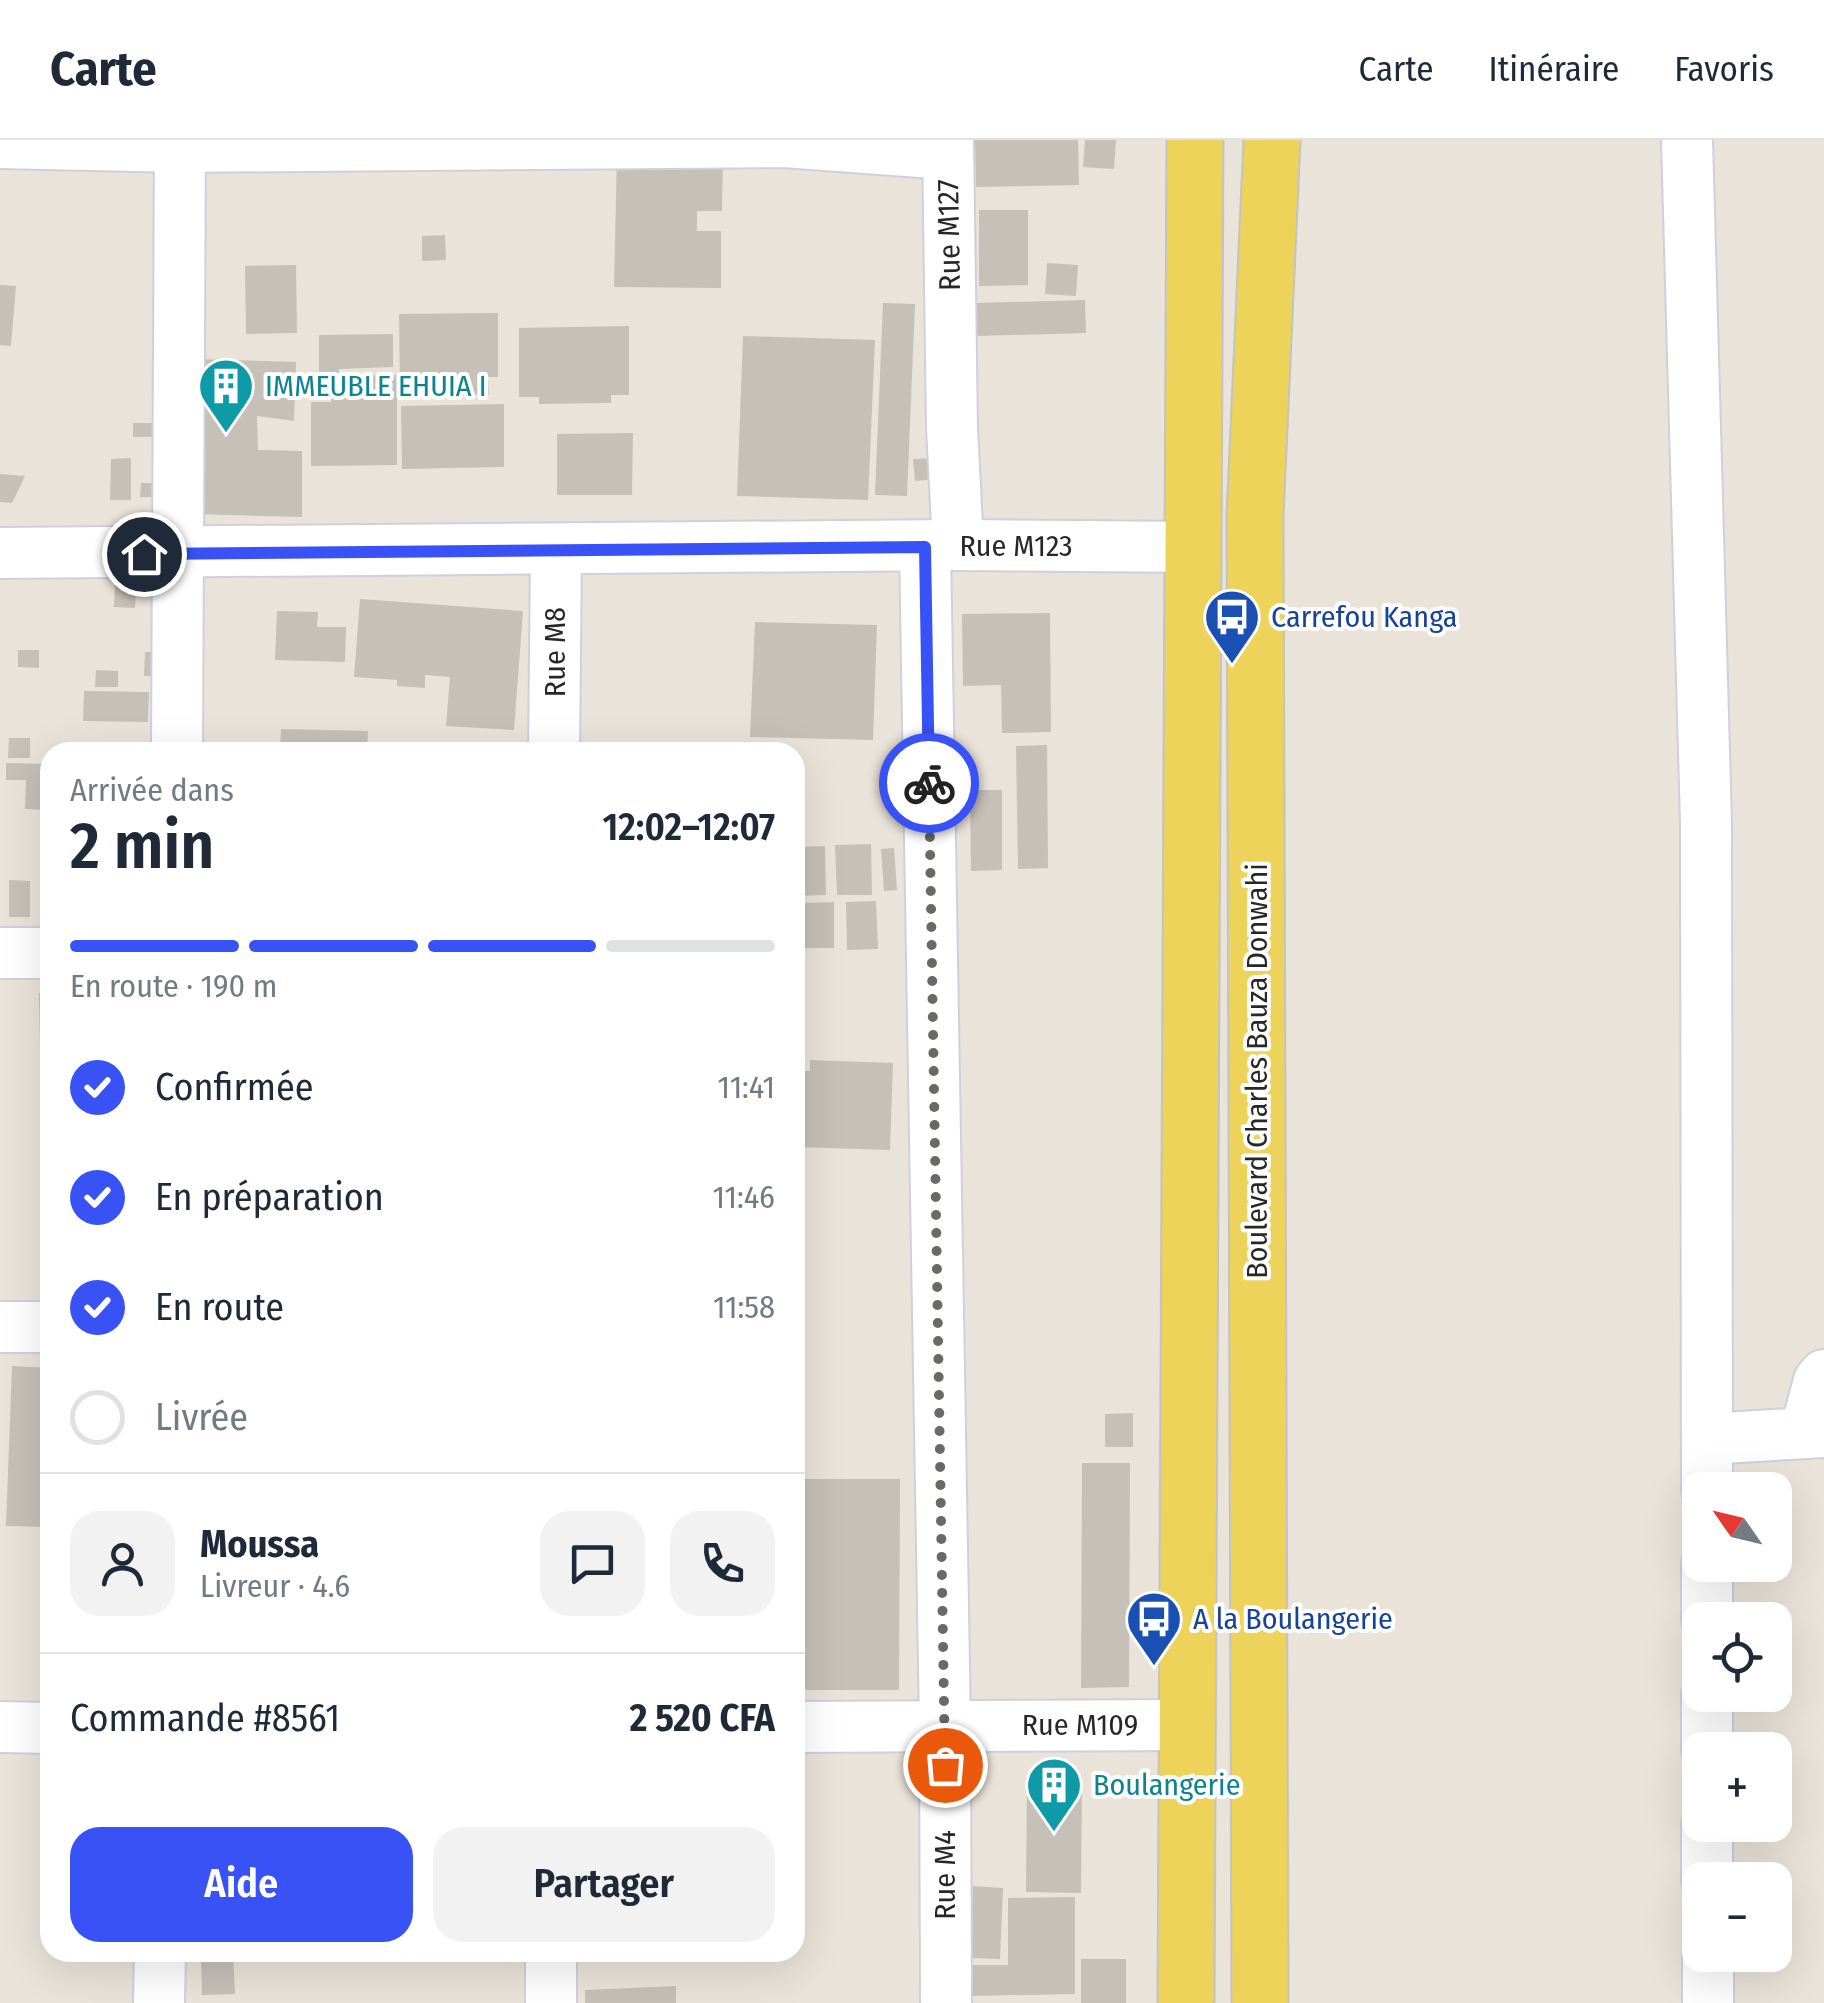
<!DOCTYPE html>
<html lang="fr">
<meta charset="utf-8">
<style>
:root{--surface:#fff;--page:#f2f2f3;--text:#1f2937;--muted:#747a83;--line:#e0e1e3;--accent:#3952f6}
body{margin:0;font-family:"Fira Sans Condensed",sans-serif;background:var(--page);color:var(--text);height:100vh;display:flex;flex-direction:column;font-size:38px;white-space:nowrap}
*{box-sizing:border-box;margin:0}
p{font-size:32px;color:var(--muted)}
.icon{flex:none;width:55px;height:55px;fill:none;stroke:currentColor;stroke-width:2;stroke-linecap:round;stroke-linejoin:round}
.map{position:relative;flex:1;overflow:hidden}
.sheet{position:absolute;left:40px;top:602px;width:765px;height:1220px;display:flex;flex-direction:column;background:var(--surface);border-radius:30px;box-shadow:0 10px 40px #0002}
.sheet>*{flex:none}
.needle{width:65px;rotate:304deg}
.controls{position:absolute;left:1682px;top:1332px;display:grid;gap:20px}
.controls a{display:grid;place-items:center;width:110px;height:110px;border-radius:20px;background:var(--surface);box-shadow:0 10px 40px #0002;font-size:50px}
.pin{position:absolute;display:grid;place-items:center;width:85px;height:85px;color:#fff;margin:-42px;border:5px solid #fff;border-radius:50%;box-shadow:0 2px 10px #0007}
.courier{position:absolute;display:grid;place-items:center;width:100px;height:100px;margin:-50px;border:8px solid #3952f6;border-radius:50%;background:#fff;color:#222;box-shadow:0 2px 12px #0007}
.headline em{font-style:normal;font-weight:600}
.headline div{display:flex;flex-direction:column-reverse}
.headline{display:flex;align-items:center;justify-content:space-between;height:170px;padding:0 30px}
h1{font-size:65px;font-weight:600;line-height:75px}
.bar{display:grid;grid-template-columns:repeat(4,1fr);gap:15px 10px;align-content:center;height:120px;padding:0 30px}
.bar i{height:12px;border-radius:8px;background:var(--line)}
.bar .selected{background:var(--accent)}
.bar p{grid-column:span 4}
.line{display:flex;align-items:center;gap:25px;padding:0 30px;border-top:2px solid var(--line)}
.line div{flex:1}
.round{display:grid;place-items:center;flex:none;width:105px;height:105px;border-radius:30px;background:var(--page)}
ol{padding:0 30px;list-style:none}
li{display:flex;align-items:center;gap:30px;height:110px}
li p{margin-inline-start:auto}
li .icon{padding:10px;border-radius:50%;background:var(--accent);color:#fff;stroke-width:4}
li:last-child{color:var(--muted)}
li i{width:55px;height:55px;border:5px solid var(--line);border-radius:50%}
.button{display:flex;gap:20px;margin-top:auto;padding:20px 30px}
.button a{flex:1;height:115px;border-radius:30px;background:var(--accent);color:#fff;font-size:40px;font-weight:600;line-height:115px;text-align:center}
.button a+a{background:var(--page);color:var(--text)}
header{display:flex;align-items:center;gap:60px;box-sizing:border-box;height:140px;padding:0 50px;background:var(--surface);border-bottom:2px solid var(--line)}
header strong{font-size:48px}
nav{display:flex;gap:55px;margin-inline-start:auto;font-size:35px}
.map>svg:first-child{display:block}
</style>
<header>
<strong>Carte</strong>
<nav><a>Carte</a><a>Itinéraire</a><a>Favoris</a></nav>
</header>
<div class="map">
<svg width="1824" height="1863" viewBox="0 0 1824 1863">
<rect width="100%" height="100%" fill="#eae3d9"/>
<!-- building -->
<g fill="#c5c0b8">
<path d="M 975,0 L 1078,0 L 1079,45 L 976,47 Z"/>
<path d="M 1085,0 L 1116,0 L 1114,29 L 1083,27 Z"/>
<path d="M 617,15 L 723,16 L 722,71 L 697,71 L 697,91 L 721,91 L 721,148 L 614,147 Z"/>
<path d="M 979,70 L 1028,70 L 1028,145 L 979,146 Z"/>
<path d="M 445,95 L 446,120 L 422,121 L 422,96 Z"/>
<path d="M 1047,123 L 1078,125 L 1076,156 L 1045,154 Z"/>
<path d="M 296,125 L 297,193 L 246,194 L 245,126 Z"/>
<path d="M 0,145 L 16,146 L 11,206 L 0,205 Z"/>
<path d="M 1085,160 L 1086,193 L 977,196 L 976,163 Z"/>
<path d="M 883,163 L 915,164 L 907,356 L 875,355 Z"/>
<path d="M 498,173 L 498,237 L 488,237 L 489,255 L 400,256 L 399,174 Z"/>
<path d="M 629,186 L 629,255 L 611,255 L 611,263 L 539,264 L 539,257 L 519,257 L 519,188 Z"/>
<path d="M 393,194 L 393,227 L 339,229 L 339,233 L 319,233 L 319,195 Z"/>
<path d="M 743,196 L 875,200 L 868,360 L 737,356 Z"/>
<path d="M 195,219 L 296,222 L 294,281 L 257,276 L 258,310 L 302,311 L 302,377 L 193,374 Z"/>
<path d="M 397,235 L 397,325 L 311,326 L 311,262 L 331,262 L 330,236 Z"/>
<path d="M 504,264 L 504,327 L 402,329 L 401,266 Z"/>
<rect x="133" y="283" width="19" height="14"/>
<path d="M 633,293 L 632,355 L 557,355 L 557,294 Z"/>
<path d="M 131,318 L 131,360 L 110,360 L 111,319 Z"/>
<path d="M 933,318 L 948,338 L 915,341 L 913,319 Z"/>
<path d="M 0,334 L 25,336 L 12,363 L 0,362 Z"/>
<path d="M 141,343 L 156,343 L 156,357 L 140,357 Z"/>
<path d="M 115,445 L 136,445 L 135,468 L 114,467 Z"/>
<path d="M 360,459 L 523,471 L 514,590 L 446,586 L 450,537 L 425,535 L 425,548 L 397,546 L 397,540 L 354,537 Z"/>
<path d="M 277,471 L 318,472 L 317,487 L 346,487 L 345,522 L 275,520 Z"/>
<path d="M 1050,473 L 1051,592 L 1002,593 L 1001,545 L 963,546 L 962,474 Z"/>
<path d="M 755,482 L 877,485 L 873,600 L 750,597 Z"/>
<path d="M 18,510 L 39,510 L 39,528 L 18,527 Z"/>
<path d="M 145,512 L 169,512 L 168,536 L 144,536 Z"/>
<path d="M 96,530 L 118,531 L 118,547 L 95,547 Z"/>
<path d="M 84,551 L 149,552 L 148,582 L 83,581 Z"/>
<path d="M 281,589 L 368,591 L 367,612 L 280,612 Z"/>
<path d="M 9,598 L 30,598 L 30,618 L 8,618 Z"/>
<path d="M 1047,605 L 1048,728 L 1018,729 L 1016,606 Z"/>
<path d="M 250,606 L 250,612 L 194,612 L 194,608 Z"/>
<path d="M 6,623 L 50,624 L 50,670 L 25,669 L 26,640 L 6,640 Z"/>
<path d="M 970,650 L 1002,650 L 1002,730 L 971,731 Z"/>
<path d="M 871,704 L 872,755 L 837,755 L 835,705 Z"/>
<path d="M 825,706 L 826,755 L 795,756 L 795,707 Z"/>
<path d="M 894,708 L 897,750 L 884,751 L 881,709 Z"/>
<path d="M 9,740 L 30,741 L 30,777 L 9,777 Z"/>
<path d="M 876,761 L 878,809 L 847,810 L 846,762 Z"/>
<path d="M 834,762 L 834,808 L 802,808 L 802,763 Z"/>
<path d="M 50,852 L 50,1012 L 42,1012 L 39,853 Z"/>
<path d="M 810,920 L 893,923 L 890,1010 L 795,1007 L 795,931 L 810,931 Z"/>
<path d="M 12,1226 L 50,1228 L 50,1387 L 6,1386 Z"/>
<path d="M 1133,1273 L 1133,1307 L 1105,1307 L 1105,1274 Z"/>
<path d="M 1082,1323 L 1130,1323 L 1129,1547 L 1081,1548 Z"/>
<path d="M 795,1339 L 900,1339 L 899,1550 L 795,1550 Z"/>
<path d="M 1027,1635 L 1082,1635 L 1081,1753 L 1026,1752 Z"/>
<path d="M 973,1746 L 1003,1748 L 1000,1819 L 970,1818 Z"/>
<path d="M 1075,1757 L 1075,1854 L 973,1856 L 973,1825 L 1008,1825 L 1008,1758 Z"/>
<path d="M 201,1812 L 233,1812 L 235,1854 L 202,1855 Z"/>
<rect x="1081" y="1819" width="45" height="44"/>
<path d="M 676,1846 L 676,1863 L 585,1863 L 585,1850 Z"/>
</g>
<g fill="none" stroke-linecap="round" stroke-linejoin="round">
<!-- minor casing -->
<g stroke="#ced0e0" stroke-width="54">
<g id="minor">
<path d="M 948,0 L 952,288 L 958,405"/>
<path d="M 1687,0 L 1706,683 L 1707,1350"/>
<path d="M 0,3 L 180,7 L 784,2 L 948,14"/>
<path d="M 925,407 L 945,1585 L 946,1863"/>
<path d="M 0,413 L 958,405 L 1192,407"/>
<path d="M 177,612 L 180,0"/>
<path d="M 554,612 L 556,411"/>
<path d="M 0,813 L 50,813"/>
<path d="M 0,1187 L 50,1187"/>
<path d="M 1805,1293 L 1819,1241 L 1824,1235"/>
<path d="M 1707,1299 L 1824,1292"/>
<path d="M 1707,1425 L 1707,1480"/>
<path d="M 1707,1555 L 1707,1610"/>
<path d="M 0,1587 L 50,1588"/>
<path d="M 795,1587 L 1186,1585"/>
<path d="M 1707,1685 L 1707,1740"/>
<path d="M 551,1812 L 551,1863"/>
<path d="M 1708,1815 L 1708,1863"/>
<path d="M 159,1863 L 160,1812"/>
</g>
</g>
<!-- major casing -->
<g stroke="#c3c3c3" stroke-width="59">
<g id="major">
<path d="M 1186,1863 L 1195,0"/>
<path d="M 1260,1863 L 1255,376 L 1272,0"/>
</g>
</g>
<!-- minor -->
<use href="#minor" stroke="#fff" stroke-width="50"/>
<!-- major -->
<use href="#major" stroke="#edd35a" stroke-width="55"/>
</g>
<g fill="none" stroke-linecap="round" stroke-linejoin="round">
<!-- done -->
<path stroke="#6b6965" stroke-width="10" stroke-dasharray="0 18" d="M 929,643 L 945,1625"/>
<!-- route -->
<path stroke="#3952f6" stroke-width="12" d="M 144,414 L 925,407 L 929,643"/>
</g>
<!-- icons -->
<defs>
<g id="building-pin" transform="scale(2.875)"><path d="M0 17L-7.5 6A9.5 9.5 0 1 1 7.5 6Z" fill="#0f9aa8" stroke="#fff"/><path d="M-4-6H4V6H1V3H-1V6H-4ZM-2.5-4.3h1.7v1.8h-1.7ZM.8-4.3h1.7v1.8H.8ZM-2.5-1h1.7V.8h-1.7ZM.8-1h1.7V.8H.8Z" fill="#fff"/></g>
<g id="bus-pin" transform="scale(2.875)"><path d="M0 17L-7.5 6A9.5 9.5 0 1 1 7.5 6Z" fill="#1a4fb4" stroke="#fff"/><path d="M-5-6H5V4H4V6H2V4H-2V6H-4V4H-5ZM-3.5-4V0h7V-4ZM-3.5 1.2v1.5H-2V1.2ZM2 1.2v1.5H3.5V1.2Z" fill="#fff"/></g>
</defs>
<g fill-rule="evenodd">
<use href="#building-pin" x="226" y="246"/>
<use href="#bus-pin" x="1232" y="477"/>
<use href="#bus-pin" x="1154" y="1479"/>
<use href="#building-pin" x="1054" y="1645"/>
</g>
<g text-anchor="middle" stroke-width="8" stroke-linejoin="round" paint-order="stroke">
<!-- street labels -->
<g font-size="30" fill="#272727" stroke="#fff">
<text transform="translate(949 95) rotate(-91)" y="10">Rue M127</text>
<text x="1016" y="416">Rue M123</text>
<text transform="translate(555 512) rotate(-90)" y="10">Rue M8</text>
<text transform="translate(1257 931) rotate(-90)" y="10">Boulevard Charles Bauza Donwahi</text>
<text x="1080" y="1595">Rue M109</text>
<text transform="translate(945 1735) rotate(-90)" y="10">Rue M4</text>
</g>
<!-- culture labels -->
<g font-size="30" fill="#0d838f" stroke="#fff" text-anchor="start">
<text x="265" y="256">IMMEUBLE EHUIA I</text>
<text x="1093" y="1655">Boulangerie</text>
</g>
<!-- transit labels -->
<g font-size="30" fill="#164399" stroke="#fff" text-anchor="start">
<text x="1271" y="487">Carrefou Kanga</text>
<text x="1193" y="1489">A la Boulangerie</text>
</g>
</g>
</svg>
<div class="controls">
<a><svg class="needle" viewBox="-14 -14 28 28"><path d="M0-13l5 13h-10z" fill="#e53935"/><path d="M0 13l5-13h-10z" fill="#747a83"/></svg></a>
<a><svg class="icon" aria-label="locate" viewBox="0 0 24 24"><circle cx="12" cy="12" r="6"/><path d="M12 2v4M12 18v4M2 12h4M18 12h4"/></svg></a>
<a>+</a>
<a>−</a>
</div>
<div class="pin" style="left:945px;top:1625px;background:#ea580c"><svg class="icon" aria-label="bag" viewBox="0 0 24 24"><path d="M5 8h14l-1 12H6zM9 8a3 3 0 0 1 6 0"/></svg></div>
<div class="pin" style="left:144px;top:414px;background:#1f2937"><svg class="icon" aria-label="home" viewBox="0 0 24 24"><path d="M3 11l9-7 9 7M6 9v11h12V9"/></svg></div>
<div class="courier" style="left:929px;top:643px"><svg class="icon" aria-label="bike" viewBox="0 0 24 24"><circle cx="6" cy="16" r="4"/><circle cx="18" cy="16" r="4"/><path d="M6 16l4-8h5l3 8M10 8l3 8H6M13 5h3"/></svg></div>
<section class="sheet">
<div class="headline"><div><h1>2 min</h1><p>Arrivée dans</p></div><em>12:02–12:07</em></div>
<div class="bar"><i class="selected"></i><i class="selected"></i><i class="selected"></i><i></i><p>En route · 190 m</p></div>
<ol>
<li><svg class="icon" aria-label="check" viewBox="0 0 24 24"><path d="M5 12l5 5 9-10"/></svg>Confirmée<p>11:41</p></li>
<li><svg class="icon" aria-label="check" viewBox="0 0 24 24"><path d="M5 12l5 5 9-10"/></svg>En préparation<p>11:46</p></li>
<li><svg class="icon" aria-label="check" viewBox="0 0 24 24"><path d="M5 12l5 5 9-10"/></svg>En route<p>11:58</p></li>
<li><i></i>Livrée</li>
</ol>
<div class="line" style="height:180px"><a class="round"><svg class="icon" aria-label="person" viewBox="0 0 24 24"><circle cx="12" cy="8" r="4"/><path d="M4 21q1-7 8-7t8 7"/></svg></a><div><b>Moussa</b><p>Livreur · 4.6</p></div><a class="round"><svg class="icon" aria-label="chat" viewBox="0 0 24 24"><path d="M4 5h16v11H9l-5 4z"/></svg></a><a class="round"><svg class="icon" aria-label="phone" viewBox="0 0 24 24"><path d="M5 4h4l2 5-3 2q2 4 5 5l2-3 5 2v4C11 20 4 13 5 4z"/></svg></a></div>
<div class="line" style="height:130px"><div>Commande #8561</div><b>2 520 CFA</b></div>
<div class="button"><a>Aide</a><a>Partager</a></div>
</section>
</div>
